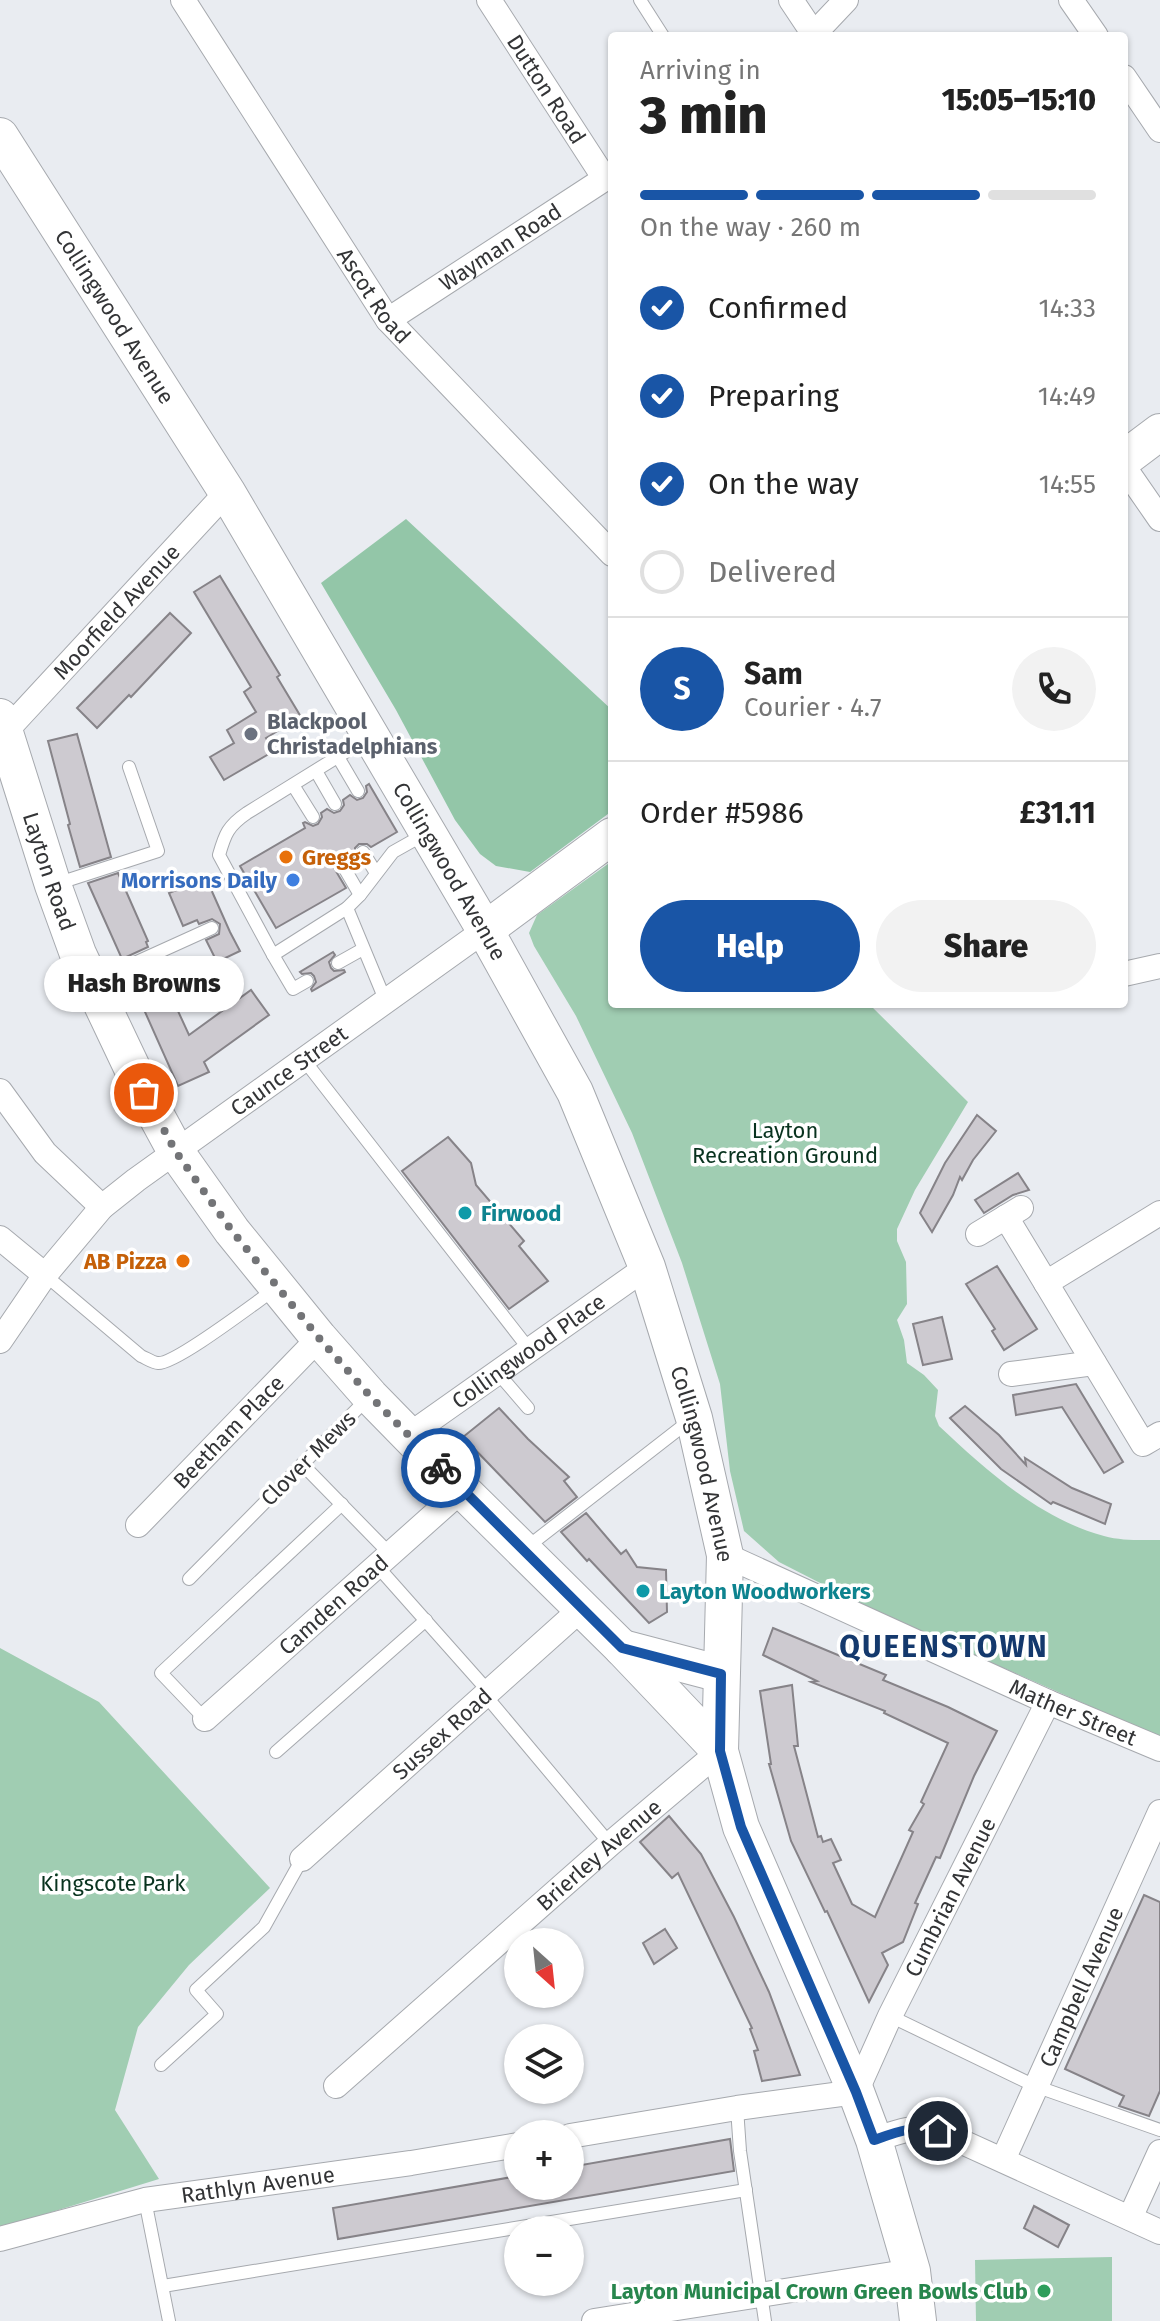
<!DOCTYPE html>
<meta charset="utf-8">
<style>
:root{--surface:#fff;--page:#f2f2f2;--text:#222;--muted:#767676;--line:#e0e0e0;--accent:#1955a6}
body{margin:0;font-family:"Fira Sans",sans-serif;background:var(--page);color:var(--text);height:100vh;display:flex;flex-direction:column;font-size:30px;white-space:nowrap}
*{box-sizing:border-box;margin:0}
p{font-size:26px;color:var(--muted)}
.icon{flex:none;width:44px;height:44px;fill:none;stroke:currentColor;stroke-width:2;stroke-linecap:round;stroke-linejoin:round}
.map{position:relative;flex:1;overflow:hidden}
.side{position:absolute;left:608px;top:32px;width:520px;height:976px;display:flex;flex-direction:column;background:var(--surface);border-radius:8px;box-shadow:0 2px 6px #0004}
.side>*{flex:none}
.needle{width:52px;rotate:153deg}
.buttons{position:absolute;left:504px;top:1928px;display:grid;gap:16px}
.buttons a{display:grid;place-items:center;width:80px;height:80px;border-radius:50%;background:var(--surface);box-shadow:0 2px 6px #0004;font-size:40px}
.pin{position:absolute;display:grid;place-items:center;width:68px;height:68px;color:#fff;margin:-34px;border:4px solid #fff;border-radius:50%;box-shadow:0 2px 8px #0007}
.courier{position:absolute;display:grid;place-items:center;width:80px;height:80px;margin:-40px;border:6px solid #1955a6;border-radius:50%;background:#fff;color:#222;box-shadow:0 2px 10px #0007}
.bubble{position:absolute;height:56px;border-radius:28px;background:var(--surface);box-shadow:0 2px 6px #0004;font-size:26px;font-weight:800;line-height:56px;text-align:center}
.headline em{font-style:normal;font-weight:800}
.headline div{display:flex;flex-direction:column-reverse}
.headline{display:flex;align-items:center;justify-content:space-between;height:136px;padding:0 32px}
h1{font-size:52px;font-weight:800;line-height:60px}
.bar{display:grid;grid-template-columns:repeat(4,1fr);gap:12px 8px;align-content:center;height:96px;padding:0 32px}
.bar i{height:10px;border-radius:6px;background:var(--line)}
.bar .selected{background:var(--accent)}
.bar p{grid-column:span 4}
.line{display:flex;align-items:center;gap:20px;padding:0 32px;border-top:2px solid var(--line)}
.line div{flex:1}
.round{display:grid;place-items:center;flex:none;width:84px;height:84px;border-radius:42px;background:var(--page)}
ol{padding:0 32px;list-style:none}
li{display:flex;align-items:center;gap:24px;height:88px}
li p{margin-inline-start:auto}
li .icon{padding:8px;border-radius:50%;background:var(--accent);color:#fff;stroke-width:4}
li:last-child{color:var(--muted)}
li i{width:44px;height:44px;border:4px solid var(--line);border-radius:50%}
.action{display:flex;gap:16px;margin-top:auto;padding:16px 32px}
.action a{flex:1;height:92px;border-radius:48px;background:var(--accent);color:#fff;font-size:32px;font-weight:800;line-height:92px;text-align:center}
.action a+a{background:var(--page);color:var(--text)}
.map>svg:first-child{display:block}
</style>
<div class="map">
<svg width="1160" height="2321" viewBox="0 0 1160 2321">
<rect width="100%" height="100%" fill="#e9ecf1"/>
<!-- green -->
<g fill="#a0cdb2">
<path d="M 612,861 L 612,1004 L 869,1004 L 968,1102 L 915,1190 L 897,1229 L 897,1241 L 906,1262 L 907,1304 L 897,1320 L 904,1340 L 907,1363 L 924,1375 L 938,1390 L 935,1416 L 939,1426 C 986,1470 1040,1519 1104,1536 C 1122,1541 1141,1540 1160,1540 L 1160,1737 L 1006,1669 L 922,1635 L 779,1562 L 744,1531 L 730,1471 L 720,1384 L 682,1263 L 632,1133 L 576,1016 L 534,946 L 529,933 L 537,915 Z"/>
<path d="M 0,1648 L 99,1702 L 270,1888 L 189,1965 L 138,2027 L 115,2110 L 159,2179 L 0,2228 Z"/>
<path d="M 1112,2257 L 1112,2321 L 976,2321 L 975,2260 Z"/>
</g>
<!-- forest -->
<path fill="#93c6a8" d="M 406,519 L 612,710 L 612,811 L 530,872 L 496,866 L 480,854 L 455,820 L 396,710 L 321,583 Z"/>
<!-- building -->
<g fill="#cdcad0" stroke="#868388" stroke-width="2">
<path d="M 220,576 L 280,675 L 277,677 L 301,717 L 266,738 L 274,751 L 224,780 L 210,757 L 234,743 L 227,730 L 256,712 L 244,692 L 251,687 L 194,592 Z"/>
<path d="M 170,613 L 191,633 L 131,697 L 129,695 L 97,728 L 77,708 Z"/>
<path d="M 77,734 L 111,857 L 80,867 L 68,825 L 70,824 L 48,741 Z"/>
<path d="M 369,784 L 397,832 L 371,847 L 367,844 L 359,844 L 355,848 L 355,856 L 350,859 L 343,855 L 337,857 L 333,863 L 334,868 L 346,888 L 276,928 L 240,866 L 305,828 L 303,823 L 305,822 L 313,826 L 318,824 L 322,817 L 321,813 L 327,809 L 334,813 L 340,811 L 344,805 L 343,800 L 350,795 L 357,800 L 363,798 L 367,792 L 366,786 Z"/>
<path d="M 118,873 L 148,941 L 146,942 L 148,947 L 122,959 L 88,883 Z"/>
<path d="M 206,878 L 230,932 L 240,951 L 217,962 L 206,940 L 219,934 L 220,924 L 212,919 L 199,924 L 197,920 L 183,926 L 169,893 Z"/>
<path d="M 333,952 L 335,955 L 329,962 L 331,968 L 334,971 L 344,970 L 345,972 L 312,991 L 311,989 L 316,982 L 314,976 L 311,973 L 302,974 L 300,972 Z"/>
<path d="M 156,963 L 189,1035 L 251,990 L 269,1015 L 204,1062 L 209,1072 L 178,1086 L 129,976 Z"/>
<path d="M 977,1115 L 996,1131 L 973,1160 L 962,1180 L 960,1177 L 953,1195 L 932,1232 L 920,1213 L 945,1163 Z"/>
<path d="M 448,1137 L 471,1163 L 476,1185 L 524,1241 L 519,1246 L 548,1281 L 509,1309 L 402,1171 Z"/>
<path d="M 1018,1173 L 1029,1190 L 1013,1195 L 984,1213 L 975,1200 Z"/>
<path d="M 997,1266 L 1037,1329 L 1004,1350 L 992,1331 L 995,1329 L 966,1284 Z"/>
<path d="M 942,1317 L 952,1359 L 923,1365 L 913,1324 Z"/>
<path d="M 1076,1384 L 1123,1462 L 1104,1473 L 1062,1407 L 1016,1415 L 1013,1395 Z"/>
<path d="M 965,1406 L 999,1435 L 1026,1465 L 1025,1458 L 1072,1488 L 1111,1504 L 1105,1524 L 1053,1502 L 1051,1504 L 1001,1469 L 950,1418 Z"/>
<path d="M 499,1408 L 528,1439 L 569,1477 L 564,1481 L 577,1497 L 545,1522 L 463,1437 Z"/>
<path d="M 586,1513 L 621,1554 L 626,1550 L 637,1567 L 666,1570 L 667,1612 L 649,1623 L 589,1559 L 587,1561 L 561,1532 Z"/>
<path d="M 773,1628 L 886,1675 L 883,1680 L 948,1707 L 997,1731 L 974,1776 L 940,1858 L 936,1857 L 915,1903 L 918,1904 L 903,1942 L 882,1953 L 888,1965 L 869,2002 L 827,1911 L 825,1912 L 791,1841 L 769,1764 L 771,1764 L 760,1691 L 792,1685 L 798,1746 L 794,1746 L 818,1837 L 821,1836 L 823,1842 L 831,1839 L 841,1860 L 833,1863 L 852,1904 L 875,1917 L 913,1832 L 909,1830 L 924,1804 L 921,1802 L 948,1743 L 884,1713 L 885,1711 L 811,1682 L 817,1681 L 763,1655 Z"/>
<path d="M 669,1816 L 701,1854 L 734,1917 L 769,1992 L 800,2075 L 762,2081 L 754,2051 L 758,2050 L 750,2029 L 752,2028 L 678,1873 L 672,1878 L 640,1842 Z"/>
<path d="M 1144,1895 L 1160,1902 L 1160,2091 L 1149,2116 L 1119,2106 L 1124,2096 L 1065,2069 Z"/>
<path d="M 665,1929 L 677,1948 L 654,1964 L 643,1943 Z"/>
<path d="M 730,2139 L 734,2171 L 338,2239 L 333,2208 L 518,2176 L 518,2186 L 570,2186 L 570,2167 Z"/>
<path d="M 1034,2206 L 1069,2225 L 1058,2247 L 1024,2228 Z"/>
</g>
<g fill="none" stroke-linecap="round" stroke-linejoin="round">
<!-- lane casing -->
<g stroke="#a6a9ae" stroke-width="14">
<g id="lane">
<path d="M 640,0 L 663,36"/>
<path d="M 368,738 L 247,813 C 228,826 225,834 219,855 L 273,955 L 347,908 L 360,895 L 393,852 L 425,834"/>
<path d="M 338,757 L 358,791"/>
<path d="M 316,771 L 335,804"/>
<path d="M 293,785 L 313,817"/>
<path d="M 363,852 L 376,873"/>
<path d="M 342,864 L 360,895"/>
<path d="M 56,884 L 158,851 L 129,767"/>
<path d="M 347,908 L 386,1002"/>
<path d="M 273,955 L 293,989 L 307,981"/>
<path d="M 338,963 L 363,949"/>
<path d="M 95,981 L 212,928"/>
<path d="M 304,1060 L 529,1349"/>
<path d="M 45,1275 L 141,1356 C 146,1358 153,1363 158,1363 C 176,1364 256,1302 275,1289"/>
<path d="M 497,1372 L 528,1408"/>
<path d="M 302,1464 L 391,1555"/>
<path d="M 526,1548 L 688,1422"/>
<path d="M 378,1567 L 489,1692"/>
<path d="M 189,1579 L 368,1398"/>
<path d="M 486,1696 L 610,1844"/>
<path d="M 205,1719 L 161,1673 L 342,1504"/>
<path d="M 276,1752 L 426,1620"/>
<path d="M 890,2016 L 1035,2086 L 1160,2130"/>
<path d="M 161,2065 L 217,2014 L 196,1990 L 264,1927 L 302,1859"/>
<path d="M 737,2108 L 740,2151 L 765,2321"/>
<path d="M 145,2200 L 169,2321"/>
<path d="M 163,2286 L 746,2190"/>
</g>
</g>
<!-- street casing -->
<g stroke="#a6a9ae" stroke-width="26">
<g id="street">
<path id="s1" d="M 183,0 L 388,320 L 612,554"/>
<path id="s2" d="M 489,0 L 605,179"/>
<path d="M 791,0 L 815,36"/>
<path d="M 1071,0 L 1096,36"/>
<path d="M 812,36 L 846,0"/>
<path d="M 1124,77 L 1160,130"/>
<path id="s3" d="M 388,320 L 612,174"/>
<path d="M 1124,467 L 1160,519"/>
<path id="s4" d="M 5,732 L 227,492"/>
<path d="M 1124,974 L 1160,966"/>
<path d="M 0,1091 L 45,1153 L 102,1207"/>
<path d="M 1160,1213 L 1046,1283 L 1143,1444 L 1160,1434"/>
<path d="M 1006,1217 L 1046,1283"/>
<path d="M 978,1234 L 1021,1208"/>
<path d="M 0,1238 L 45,1275"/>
<path id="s5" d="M 0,1341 L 45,1275 L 102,1207 L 136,1180 L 485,930"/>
<path d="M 1011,1374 L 1094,1363"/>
<path id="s6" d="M 409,1435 L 647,1267"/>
<path id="s7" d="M 138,1525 L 319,1338"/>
<path id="s8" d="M 725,1555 L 1048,1702 L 1160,1749"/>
<path id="s9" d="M 205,1719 L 462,1490"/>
<path id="s10" d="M 302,1859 L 581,1609"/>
<path id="s11" d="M 336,2086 L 610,1844 L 720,1751"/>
<path id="s12" d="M 570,2136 L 737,2108 L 856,2092 L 890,2016 L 1048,1702"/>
<path d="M 874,2140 C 897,2132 914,2125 938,2131 L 1160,2232"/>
<path id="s13" d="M 1003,2160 L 1160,1812"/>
<path d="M 1130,2218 L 1160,2152"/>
<path id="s14" d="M 0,2239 L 145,2200 L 411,2163 L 518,2145"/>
<path d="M 594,2321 L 912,2271"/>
</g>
</g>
<!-- secondary casing -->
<g stroke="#a6a9ae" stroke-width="38">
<g id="secondary">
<path id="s15" d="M 0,136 L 227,492 L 485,930 L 575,1092 L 647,1267 L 694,1418 L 725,1555 L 720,1751 L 741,1827 L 856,2092 L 874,2140 L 912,2271 L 918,2321"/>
<path d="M 1124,459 L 1160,432"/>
<path id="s16" d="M 0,717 L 53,885 L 78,954 L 144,1093 L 176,1152 L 232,1231 L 319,1338 L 370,1396 L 462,1490 L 622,1648 L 720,1751"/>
<path d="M 485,930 L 612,836"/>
<path d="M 622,1648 L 721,1674"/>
</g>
</g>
<!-- lane -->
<use href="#lane" stroke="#fff" stroke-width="12"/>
<!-- street -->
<use href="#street" stroke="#fff" stroke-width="24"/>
<!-- secondary -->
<use href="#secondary" stroke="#fff" stroke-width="36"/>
</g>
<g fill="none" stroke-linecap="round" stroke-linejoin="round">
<!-- done -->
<path stroke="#737477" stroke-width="8" stroke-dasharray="0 14.4" d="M 144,1093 L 176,1152 L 232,1231 L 319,1338 L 370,1396 L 441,1468"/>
<!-- route -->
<path stroke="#1955a6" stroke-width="10" d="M 441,1468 L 622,1648 L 721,1674 L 720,1751 L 741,1827 L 856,2092 L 874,2140 C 897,2132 914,2125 938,2131"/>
</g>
<!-- markers -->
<circle fill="#6b7280" stroke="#fff" stroke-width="3" cx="251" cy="734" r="8"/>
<g fill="#e8710a" stroke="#fff" stroke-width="3">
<circle cx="286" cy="857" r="8"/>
<circle cx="183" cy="1261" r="8"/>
</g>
<circle fill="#3f7fe0" stroke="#fff" stroke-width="3" cx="293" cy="880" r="8"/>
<g fill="#0f9aa8" stroke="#fff" stroke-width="3">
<circle cx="465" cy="1213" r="8"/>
<circle cx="643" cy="1591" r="8"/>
</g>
<circle fill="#2e9e5b" stroke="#fff" stroke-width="3" cx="1044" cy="2291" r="8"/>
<g text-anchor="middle" stroke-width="7" stroke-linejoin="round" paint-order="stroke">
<!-- street labels -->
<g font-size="22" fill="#333436" stroke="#fff">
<text dy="8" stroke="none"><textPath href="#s2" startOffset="106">Dutton Road</textPath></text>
<text dy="8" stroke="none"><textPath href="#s3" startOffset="134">Wayman Road</textPath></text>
<text dy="8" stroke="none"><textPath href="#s1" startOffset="352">Ascot Road</textPath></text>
<text dy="8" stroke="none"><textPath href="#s15" startOffset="214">Collingwood Avenue</textPath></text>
<text dy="8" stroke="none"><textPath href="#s4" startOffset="164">Moorfield Avenue</textPath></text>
<text dy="8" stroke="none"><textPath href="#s16" startOffset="162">Layton Road</textPath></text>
<text dy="8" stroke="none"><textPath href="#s15" startOffset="862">Collingwood Avenue</textPath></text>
<text dy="8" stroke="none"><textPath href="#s5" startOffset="400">Caunce Street</textPath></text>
<text dy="8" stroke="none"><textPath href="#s6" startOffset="146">Collingwood Place</textPath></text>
<text dy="8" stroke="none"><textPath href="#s7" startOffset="130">Beetham Place</textPath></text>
<text transform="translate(308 1458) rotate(-45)" y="8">Clover Mews</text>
<text dy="8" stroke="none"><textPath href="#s15" startOffset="1510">Collingwood Avenue</textPath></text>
<text dy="8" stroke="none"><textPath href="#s9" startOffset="172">Camden Road</textPath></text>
<text dy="8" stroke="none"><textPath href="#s8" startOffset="382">Mather Street</textPath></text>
<text dy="8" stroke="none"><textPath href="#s10" startOffset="188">Sussex Road</textPath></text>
<text dy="8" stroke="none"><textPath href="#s11" startOffset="350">Brierley Avenue</textPath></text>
<text dy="8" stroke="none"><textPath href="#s12" startOffset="506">Cumbrian Avenue</textPath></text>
<text dy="8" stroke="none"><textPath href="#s13" startOffset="190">Campbell Avenue</textPath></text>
<text dy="8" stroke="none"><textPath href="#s14" startOffset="264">Rathlyn Avenue</textPath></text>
</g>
<!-- worship labels -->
<g font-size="22" font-weight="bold" fill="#5b616d" stroke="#fff" text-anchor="start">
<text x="267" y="729">Blackpool<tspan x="267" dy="25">Christadelphians</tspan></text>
</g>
<!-- food labels -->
<g font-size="22" font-weight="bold" fill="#c56008" stroke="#fff" text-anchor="start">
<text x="302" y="865">Greggs</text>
<text x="167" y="1269" text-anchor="end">AB Pizza</text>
</g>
<!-- shop labels -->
<g font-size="22" font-weight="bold" fill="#366cbe" stroke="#fff" text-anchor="end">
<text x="277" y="888">Morrisons Daily</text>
</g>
<!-- park labels -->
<g font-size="22" fill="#09331f" stroke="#fff">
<text x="785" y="1138">Layton<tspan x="785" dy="25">Recreation Ground</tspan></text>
<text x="113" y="1891">Kingscote Park</text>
</g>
<!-- culture labels -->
<g font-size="22" font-weight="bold" fill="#0d838f" stroke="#fff" text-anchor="start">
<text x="481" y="1221">Firwood</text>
<text x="659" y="1599">Layton Woodworkers</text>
</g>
<!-- leisure labels -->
<g font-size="22" font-weight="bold" fill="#27864d" stroke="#fff" text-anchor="end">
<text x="1028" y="2299">Layton Municipal Crown Green Bowls Club</text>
</g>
<!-- district labels -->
<g font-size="30" font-weight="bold" letter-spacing="2" fill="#14396d" stroke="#fff">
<text x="944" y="1657">QUEENSTOWN</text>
</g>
</g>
</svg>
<div class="buttons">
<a><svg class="needle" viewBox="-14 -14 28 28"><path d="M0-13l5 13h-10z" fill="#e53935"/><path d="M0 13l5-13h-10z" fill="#767676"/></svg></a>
<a><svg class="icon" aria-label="layers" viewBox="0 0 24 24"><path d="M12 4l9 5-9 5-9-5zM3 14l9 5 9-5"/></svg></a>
<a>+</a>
<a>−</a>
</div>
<div class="pin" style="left:144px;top:1093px;background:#ea580c"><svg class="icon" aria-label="bag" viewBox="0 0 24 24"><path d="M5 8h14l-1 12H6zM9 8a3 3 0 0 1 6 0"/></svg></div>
<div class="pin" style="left:938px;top:2131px;background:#1f2937"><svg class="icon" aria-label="home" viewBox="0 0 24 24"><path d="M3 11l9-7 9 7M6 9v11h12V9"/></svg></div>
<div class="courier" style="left:441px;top:1468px"><svg class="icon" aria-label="bike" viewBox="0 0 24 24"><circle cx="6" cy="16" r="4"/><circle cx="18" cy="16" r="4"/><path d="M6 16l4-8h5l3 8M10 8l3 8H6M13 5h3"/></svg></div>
<div class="bubble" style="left:44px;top:956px;width:200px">Hash Browns</div>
<section class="side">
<div class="headline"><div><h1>3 min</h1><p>Arriving in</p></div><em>15:05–15:10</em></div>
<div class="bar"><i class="selected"></i><i class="selected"></i><i class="selected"></i><i></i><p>On the way · 260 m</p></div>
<ol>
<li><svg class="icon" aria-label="check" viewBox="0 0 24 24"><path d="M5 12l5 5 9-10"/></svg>Confirmed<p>14:33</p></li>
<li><svg class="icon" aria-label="check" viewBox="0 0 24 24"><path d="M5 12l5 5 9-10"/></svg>Preparing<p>14:49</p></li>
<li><svg class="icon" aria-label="check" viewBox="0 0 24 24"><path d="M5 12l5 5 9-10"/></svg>On the way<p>14:55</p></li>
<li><i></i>Delivered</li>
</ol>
<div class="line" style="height:144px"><b class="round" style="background:var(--accent);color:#fff">S</b><div><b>Sam</b><p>Courier · 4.7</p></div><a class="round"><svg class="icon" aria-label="phone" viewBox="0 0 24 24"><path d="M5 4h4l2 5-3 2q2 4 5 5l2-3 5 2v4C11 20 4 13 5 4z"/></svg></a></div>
<div class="line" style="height:104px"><div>Order #5986</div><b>£31.11</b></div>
<div class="action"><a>Help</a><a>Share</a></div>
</section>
</div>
